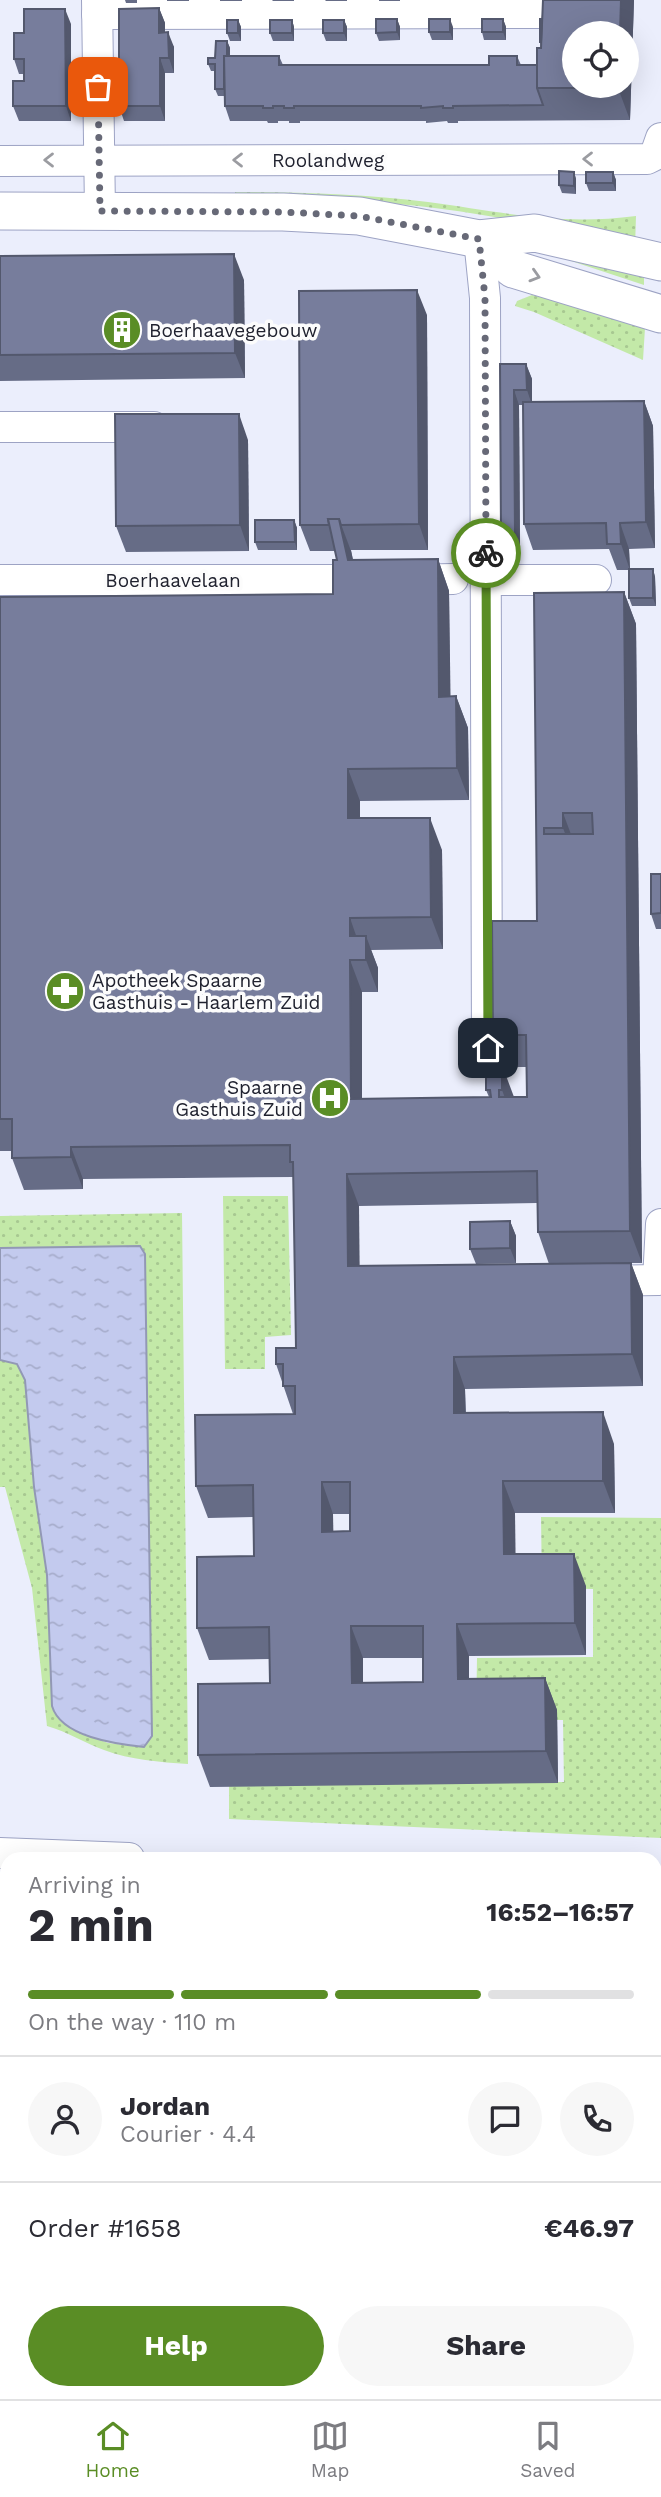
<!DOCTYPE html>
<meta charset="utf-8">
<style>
:root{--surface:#fff;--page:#f7f7f7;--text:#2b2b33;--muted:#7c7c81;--line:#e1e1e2;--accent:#5a8d25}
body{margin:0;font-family:"Work Sans",sans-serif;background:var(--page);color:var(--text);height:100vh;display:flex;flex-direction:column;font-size:26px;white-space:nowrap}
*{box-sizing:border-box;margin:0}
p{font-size:23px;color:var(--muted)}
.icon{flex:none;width:38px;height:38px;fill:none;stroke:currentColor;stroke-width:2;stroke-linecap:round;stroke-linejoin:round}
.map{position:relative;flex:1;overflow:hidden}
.drawer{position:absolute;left:0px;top:1852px;width:662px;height:548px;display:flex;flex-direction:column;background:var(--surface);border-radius:21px 21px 0 0;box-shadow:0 7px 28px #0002}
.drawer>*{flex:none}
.buttons{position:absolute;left:562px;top:21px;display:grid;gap:14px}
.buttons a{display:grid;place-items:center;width:77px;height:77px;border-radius:50%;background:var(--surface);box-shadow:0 7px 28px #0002;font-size:35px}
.pin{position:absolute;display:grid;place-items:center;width:60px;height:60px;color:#fff;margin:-30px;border-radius:14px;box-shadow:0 4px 10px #0006}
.courier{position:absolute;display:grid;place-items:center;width:70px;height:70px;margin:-35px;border:5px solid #5a8d25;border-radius:50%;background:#fff;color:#222;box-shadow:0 2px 9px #0007}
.overview em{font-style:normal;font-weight:700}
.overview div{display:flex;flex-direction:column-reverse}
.overview{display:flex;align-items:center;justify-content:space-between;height:119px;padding:0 28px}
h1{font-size:46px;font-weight:700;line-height:52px}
.bar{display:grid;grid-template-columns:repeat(4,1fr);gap:10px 7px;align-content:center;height:84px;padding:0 28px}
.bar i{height:9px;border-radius:5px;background:var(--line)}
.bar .active{background:var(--accent)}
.bar p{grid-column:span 4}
.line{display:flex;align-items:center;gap:18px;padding:0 28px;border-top:2px solid var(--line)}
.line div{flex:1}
.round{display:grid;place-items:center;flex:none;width:74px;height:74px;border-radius:37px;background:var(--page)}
.button{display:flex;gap:14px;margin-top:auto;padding:14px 28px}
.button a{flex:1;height:80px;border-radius:42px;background:var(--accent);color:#fff;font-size:28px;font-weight:700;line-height:80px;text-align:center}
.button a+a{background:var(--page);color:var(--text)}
.dock{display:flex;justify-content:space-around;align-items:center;height:98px;border-top:2px solid var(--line);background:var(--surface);font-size:19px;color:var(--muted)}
.dock a{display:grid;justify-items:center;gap:4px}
.dock .active{color:var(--accent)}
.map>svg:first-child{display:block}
</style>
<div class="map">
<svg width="661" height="2399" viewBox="0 0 661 2399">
<defs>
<pattern id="grass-dots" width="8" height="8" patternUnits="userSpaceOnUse" patternTransform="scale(1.75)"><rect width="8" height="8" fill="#c3e9a8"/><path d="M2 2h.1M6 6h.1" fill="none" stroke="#a7c891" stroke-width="1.8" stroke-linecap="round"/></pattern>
<pattern id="water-ripples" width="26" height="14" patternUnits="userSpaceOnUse" patternTransform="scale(1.75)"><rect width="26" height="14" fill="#c3caee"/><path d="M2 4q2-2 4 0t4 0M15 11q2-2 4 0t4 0" fill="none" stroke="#a7adcc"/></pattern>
</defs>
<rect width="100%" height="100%" fill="#ebeefc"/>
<!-- grass -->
<g fill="url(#grass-dots)">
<path d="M 235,192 C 299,192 364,194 428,202 C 503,212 558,226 636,216 L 635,248 C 571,233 507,217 442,209 C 373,200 304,197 235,194 Z"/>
<path d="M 550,254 L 644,267 L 644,285 Z"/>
<path d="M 532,295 C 570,302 607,318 645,328 L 643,360 L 534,312 L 515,306 L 517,301 Z"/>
<path d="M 223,1196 L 288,1196 L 291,1335 L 265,1337 L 265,1369 L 225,1369 Z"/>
<path d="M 182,1213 L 188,1764 C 159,1762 131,1760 104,1750 C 85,1743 68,1732 47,1726 L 32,1588 L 5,1487 L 0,1487 L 0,1360 L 17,1364 L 25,1380 L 34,1487 L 47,1575 L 52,1706 L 77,1731 L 108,1743 L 144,1747 L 152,1736 L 145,1254 L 140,1246 L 0,1248 L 0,1216 Z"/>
<path d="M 541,1517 L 661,1518 L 661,1838 L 229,1819 L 229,1784 L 564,1782 L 563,1720 L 476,1719 L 477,1658 L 593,1657 L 593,1589 L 542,1588 Z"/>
</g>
<!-- water -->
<path fill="url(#water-ripples)" stroke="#9298b5" stroke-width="2" d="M 140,1246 L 145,1254 L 152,1736 L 144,1747 C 116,1744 61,1737 52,1706 L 47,1575 L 34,1487 L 25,1380 L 17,1364 L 0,1360 L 0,1248 Z"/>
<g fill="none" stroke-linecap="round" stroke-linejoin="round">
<!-- minor casing -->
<g stroke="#9da3c4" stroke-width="32">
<g id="minor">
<path d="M 97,0 L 100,211"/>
<path d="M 97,14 L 543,13"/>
<path d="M 0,161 L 647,159 L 655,155 L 661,138"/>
<path d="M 479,239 L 485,298 L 487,1048"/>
<path d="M 0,427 L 154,427"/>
<path d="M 0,580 L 346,580"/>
<path d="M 404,580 L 453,579"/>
<path d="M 486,580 L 596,580"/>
<path d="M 598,1281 L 658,1280 L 661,1224"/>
<path d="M 0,1853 L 129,1858"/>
<path d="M 654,1886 L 661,1886"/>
<path d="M 0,1901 L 7,1901"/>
<path d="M 654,1926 L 661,1926"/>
</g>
</g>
<!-- major casing -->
<g stroke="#9da3c4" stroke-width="39">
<g id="major">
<path d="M 0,211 L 283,212 L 359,216 L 479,239 L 535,233 L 661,262"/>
<path d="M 479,239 L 513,269 L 661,314"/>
</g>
</g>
<!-- minor -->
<use href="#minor" stroke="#fff" stroke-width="30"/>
<!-- major -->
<use href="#major" stroke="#fff" stroke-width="37"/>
</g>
<!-- wall -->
<g fill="#666c86" fill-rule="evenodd">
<path d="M 125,0 L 137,0 L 137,3 L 126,3 Z"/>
<rect x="167" y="0" width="22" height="1"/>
<rect x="220" y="0" width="22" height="1"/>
<path d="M 272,0 L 294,0 L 294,1 L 273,1 Z"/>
<path d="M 325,0 L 347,0 L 347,1 L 326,1 Z"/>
<rect x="379" y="0" width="21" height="1"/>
<path d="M 543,0 L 634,0 L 630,120 L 458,121 L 458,123 L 448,123 L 447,121 L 426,123 L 426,121 L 300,121 L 300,123 L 289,123 L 289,121 L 278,121 L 278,123 L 268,123 L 267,121 L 230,121 L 225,106 L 225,96 L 218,96 L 215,89 L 215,71 L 211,71 L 208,64 L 215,58 L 227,41 L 230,48 L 230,56 L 279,56 L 283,65 L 489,65 L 517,56 L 521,65 L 537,65 L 541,48 L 540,42 Z"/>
<path d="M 159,8 L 165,23 L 165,33 L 174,47 L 174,73 L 165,73 L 165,121 L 124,121 L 119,106 Z"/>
<path d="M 397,19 L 400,27 L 400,40 L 379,41 L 376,33 Z"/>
<path d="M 503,19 L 506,27 L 506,40 L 484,40 L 482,32 Z"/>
<path d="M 238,20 L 241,27 L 241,41 L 230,41 L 227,33 Z"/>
<path d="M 292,20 L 294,27 L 294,41 L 273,41 L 270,33 Z"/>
<path d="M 344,20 L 347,27 L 347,41 L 326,41 L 323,33 Z"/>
<path d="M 71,24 L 71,121 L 19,121 L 13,106 L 24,81 L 24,74 L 19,74 L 14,59 L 24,33 Z"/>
<path d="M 453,27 L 453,40 L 432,40 L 429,32 Z"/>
<path d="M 574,172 L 576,179 L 576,194 L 562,193 L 559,185 Z"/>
<path d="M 613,172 L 616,180 L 616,191 L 589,191 L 586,183 Z"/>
<path d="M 0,256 L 244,280 L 245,378 L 0,381 Z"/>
<path d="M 427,315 L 428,550 L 351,550 L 353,560 L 438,559 L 449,591 L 450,696 L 456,696 L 468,728 L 469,800 L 360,801 L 360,818 L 442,850 L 443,949 L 371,950 L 378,968 L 378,992 L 362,992 L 362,1099 L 489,1097 L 486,1090 L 486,1065 L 513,1097 L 527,1097 L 527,1067 L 505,1067 L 493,1035 L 537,921 L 534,593 L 624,592 L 636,624 L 642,1263 L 631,1263 L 643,1295 L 643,1386 L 465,1389 L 466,1413 L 614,1444 L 615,1513 L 515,1513 L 515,1554 L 586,1586 L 586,1655 L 469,1656 L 469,1679 L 545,1678 L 557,1710 L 558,1783 L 210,1787 L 198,1755 L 270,1683 L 270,1659 L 209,1660 L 197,1628 L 254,1556 L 253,1517 L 208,1518 L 196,1486 L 293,1414 L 276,1364 L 296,1348 L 293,1177 L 83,1179 L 83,1189 L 24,1190 L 12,1158 L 12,1151 L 0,1151 L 0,597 L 333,594 L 337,560 L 335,551 L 310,551 L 300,525 ZM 537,1203 L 538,1232 L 549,1264 L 359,1266 L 359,1206 ZM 333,1514 L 350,1514 L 350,1531 L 333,1532 ZM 363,1658 L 423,1658 L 423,1682 L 363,1683 Z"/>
<path d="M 500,364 L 526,364 L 532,379 L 532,402 L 644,401 L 653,426 L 655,548 L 629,549 L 630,569 L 653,569 L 655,577 L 656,606 L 632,606 L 629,598 L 629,570 L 617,570 L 609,549 L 533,550 L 524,524 L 523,405 L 519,405 L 520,550 L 507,550 L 501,535 Z"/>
<path d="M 248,440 L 249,551 L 126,552 L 116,526 Z"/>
<path d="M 294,520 L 297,528 L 297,550 L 258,550 L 255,542 Z"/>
<path d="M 661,874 L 661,929 L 656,929 L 651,914 Z"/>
<path d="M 510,1221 L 516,1236 L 516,1263 L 476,1264 L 470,1249 Z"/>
<rect x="654" y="1964" width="7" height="246"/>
<path d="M 654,2240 L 661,2240 L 661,2399 L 407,2399 L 404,2392 L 654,2392 Z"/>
</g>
<!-- shaded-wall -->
<g fill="#53586d">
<path d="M 621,0 L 634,0 L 630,120 L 618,88 L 618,86 L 626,86 L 626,33 L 620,33 Z"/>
<path d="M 159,8 L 165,23 L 165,48 L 159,33 Z"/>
<path d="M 65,9 L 71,24 L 71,121 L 66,106 Z"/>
<path d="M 397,19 L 400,27 L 400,40 L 397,32 Z"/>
<path d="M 450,19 L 453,27 L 453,40 L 450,32 Z"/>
<path d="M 503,19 L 506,27 L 506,40 L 503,32 Z"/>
<path d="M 238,20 L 241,27 L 241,41 L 238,33 Z"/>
<path d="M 292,20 L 294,27 L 294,41 L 292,33 Z"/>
<path d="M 344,20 L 347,27 L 347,41 L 344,33 Z"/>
<path d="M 168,32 L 174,47 L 174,73 L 169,58 Z"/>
<path d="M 227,41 L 230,48 L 229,96 L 227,89 Z"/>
<path d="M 160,58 L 165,73 L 165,121 L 160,106 Z"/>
<path d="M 574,172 L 576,179 L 576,194 L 574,186 Z"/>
<path d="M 613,172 L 616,180 L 616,191 L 613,183 Z"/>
<path d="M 234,254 L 244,280 L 245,378 L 235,353 Z"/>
<path d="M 417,290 L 427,315 L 428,550 L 419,524 Z"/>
<path d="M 526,364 L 532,379 L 532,405 L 527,390 Z"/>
<path d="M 514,390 L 519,405 L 520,550 L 515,535 Z"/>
<path d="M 644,401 L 653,426 L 655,548 L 646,522 Z"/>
<path d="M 239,414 L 248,440 L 249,551 L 240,525 Z"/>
<path d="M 339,519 L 351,551 L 360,592 L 348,560 Z"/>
<path d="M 294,520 L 297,528 L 297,550 L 295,542 Z"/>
<path d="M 620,523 L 629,549 L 630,570 L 621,544 Z"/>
<path d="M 438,559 L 449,591 L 451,729 L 439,697 Z"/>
<path d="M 653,569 L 655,577 L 656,606 L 653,598 Z"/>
<path d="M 624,592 L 636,624 L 642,1263 L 630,1231 Z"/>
<path d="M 456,696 L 468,728 L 469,800 L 457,768 Z"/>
<path d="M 348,769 L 360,801 L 360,850 L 348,818 Z"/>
<path d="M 563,813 L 575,845 L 575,860 L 563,828 Z"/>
<path d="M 430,818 L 442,850 L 443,949 L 431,917 Z"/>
<path d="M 350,918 L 361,950 L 350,936 Z"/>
<path d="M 366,936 L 378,968 L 378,992 L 366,960 Z"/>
<path d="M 350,960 L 362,992 L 362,1131 L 351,1099 Z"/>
<path d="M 502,1065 L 514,1097 L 514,1122 L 502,1090 Z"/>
<path d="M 71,1147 L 83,1179 L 83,1189 L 71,1157 Z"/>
<path d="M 347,1174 L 359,1206 L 360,1298 L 348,1266 Z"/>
<path d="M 510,1221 L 516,1236 L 516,1263 L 510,1248 Z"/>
<path d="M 631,1263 L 643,1295 L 643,1386 L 632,1354 Z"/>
<path d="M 454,1357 L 465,1389 L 466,1445 L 454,1413 Z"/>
<path d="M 603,1412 L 614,1444 L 615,1513 L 603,1481 Z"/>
<path d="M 503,1481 L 515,1513 L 516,1586 L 504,1554 Z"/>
<path d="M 322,1482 L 333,1514 L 334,1564 L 322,1532 Z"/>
<path d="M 574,1554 L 586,1586 L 586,1655 L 575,1623 Z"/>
<path d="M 457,1624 L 469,1656 L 469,1711 L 458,1679 Z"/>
<path d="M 351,1626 L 363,1658 L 363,1715 L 352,1683 Z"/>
<path d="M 545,1678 L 557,1710 L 558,1783 L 546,1751 Z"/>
<rect x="220" y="2392" width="9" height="7"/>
</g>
<!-- building -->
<g fill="#777d9c" stroke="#53586d" stroke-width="2" fill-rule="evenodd">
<path d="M 543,0 L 621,0 L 620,33 L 574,33 L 574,86 L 618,86 L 618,88 L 537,88 L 537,48 L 541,48 Z"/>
<path d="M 159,8 L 159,33 L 168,32 L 169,58 L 160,58 L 160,106 L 119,106 L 119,9 Z"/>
<path d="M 24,9 L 65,9 L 66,106 L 13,106 L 13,81 L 24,81 L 24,59 L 14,59 L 14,33 L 24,33 Z"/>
<path d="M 376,19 L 397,19 L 397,32 L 376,33 Z"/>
<rect x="429" y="19" width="21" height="13"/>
<rect x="482" y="19" width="21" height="13"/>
<path d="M 540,19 L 542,19 L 541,42 L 540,42 Z"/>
<rect x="227" y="20" width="11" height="13"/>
<rect x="270" y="20" width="22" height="13"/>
<rect x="323" y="20" width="21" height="13"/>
<path d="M 216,41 L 227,41 L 227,56 L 224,56 L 224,89 L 215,89 L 215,64 L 208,64 L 208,58 L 215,58 Z"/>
<path d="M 224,56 L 279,56 L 279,65 L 489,65 L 489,56 L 517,56 L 517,65 L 537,65 L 537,88 L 543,105 L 453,106 L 453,108 L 443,108 L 443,106 L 421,108 L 421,106 L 294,106 L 294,108 L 284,108 L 284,106 L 273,106 L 273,108 L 263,108 L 263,106 L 225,106 Z"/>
<path d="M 559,171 L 574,172 L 574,186 L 559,185 Z"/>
<rect x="586" y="172" width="27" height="11"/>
<path d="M 234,254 L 235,353 L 0,355 L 0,256 Z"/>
<path d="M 417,290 L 419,524 L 341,525 L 339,519 L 328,519 L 329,525 L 300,525 L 299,291 Z"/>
<path d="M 500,364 L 526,364 L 527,390 L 514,390 L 515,535 L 501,535 Z"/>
<path d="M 644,401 L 646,522 L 620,523 L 621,544 L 607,544 L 606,523 L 524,524 L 523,402 Z"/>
<path d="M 115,414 L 239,414 L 240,525 L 116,526 Z"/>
<path d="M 328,519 L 339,519 L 348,560 L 438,559 L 439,697 L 456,696 L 457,768 L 348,769 L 348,818 L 430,818 L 431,917 L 350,918 L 350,936 L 366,936 L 366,960 L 350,960 L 351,1099 L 491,1097 L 490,1090 L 486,1090 L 486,1065 L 502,1065 L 502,1090 L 499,1090 L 499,1097 L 527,1097 L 526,1035 L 493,1035 L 492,921 L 537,921 L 534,593 L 624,592 L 630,1231 L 538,1232 L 537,1171 L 347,1174 L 348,1266 L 631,1263 L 632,1354 L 454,1357 L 454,1413 L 603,1412 L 603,1481 L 503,1481 L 504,1554 L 574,1554 L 575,1623 L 457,1624 L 458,1679 L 545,1678 L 546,1751 L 198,1755 L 198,1684 L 270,1683 L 269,1627 L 197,1628 L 197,1557 L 254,1556 L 253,1485 L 196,1486 L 195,1415 L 295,1414 L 295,1386 L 283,1386 L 283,1364 L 276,1364 L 276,1348 L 296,1348 L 293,1162 L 290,1162 L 290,1145 L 71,1147 L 71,1157 L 12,1158 L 12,1119 L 0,1119 L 0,597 L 333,594 L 333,560 L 337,560 ZM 563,813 L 592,813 L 593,834 L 544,834 L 544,828 L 563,828 ZM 322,1482 L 350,1482 L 350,1531 L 322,1532 ZM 351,1626 L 423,1626 L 423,1682 L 352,1683 Z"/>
<path d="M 255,520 L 294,520 L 295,542 L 255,542 Z"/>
<rect x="629" y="569" width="24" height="29"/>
<path d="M 651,874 L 661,874 L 661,913 L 651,914 Z"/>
<path d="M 510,1221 L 510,1248 L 470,1249 L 470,1222 Z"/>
<rect x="654" y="1964" width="7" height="220"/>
<rect x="654" y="2240" width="7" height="141"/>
<rect x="103" y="2392" width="117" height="7"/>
</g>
<!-- one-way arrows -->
<defs><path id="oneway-chevron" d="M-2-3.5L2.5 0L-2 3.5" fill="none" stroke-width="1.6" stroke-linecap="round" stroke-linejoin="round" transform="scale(1.75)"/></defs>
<g stroke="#9b9ca1">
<use href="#oneway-chevron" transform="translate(588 159) rotate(180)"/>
<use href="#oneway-chevron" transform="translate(49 160) rotate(180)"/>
<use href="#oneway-chevron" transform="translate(238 160) rotate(180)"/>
<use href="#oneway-chevron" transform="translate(535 276) rotate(17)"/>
</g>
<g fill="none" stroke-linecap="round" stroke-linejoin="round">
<!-- done -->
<path stroke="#676977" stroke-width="7" stroke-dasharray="0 12.6" d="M 98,87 L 100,211 L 283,212 L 359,216 L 479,239 L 485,298 L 486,553"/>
<!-- route -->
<path stroke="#5a8d25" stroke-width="9" d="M 486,553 L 488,1048"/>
</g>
<!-- icons -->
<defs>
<g id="building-disc" transform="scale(2.0125)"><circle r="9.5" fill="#5a8d25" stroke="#fcfcfc"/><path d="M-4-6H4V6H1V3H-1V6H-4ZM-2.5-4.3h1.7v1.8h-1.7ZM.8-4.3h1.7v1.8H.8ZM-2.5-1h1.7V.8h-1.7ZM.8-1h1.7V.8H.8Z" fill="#fff"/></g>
<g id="pharmacy-disc" transform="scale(2.0125)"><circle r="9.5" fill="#5a8d25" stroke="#fcfcfc"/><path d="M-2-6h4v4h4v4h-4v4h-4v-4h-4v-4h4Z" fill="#fff"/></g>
<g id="hospital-disc" transform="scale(2.0125)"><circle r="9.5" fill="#5a8d25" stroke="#fcfcfc"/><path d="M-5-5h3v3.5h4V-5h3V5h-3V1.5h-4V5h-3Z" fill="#fff"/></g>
</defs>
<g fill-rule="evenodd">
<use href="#building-disc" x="122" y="330"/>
<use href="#pharmacy-disc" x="65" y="991"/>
<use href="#hospital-disc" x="330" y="1098"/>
</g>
<g text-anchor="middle" stroke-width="7" stroke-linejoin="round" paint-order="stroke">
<!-- street labels -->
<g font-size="19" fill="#20222f" stroke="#fcfcfc">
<text x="328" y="167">Roolandweg</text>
<text x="173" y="587">Boerhaavelaan</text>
</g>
<!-- poi labels -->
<g font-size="19" fill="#20222f" stroke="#fcfcfc" text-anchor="start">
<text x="149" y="337">Boerhaavegebouw</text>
<text x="92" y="987">Apotheek Spaarne<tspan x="92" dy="22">Gasthuis - Haarlem Zuid</tspan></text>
<text x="303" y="1094" text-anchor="end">Spaarne<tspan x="303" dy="22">Gasthuis Zuid</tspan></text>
</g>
</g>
</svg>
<div class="buttons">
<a><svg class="icon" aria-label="locate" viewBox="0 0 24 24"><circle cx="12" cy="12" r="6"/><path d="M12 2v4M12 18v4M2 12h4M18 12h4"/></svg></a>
</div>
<div class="pin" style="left:98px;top:87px;background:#ea580c"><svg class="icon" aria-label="bag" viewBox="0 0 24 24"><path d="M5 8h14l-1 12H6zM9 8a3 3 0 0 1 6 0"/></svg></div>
<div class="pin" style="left:488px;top:1048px;background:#1f2937"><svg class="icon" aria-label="home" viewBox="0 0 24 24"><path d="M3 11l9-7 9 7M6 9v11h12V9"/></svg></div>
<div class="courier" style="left:486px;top:553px"><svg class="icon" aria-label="bike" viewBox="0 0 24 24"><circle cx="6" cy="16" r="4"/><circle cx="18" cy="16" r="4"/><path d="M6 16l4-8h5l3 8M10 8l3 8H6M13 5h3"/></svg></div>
<section class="drawer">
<div class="overview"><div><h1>2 min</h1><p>Arriving in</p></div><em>16:52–16:57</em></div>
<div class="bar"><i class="active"></i><i class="active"></i><i class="active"></i><i></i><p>On the way · 110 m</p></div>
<div class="line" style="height:126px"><a class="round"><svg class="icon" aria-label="person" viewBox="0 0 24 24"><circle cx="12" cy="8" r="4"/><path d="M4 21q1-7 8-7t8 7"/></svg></a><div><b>Jordan</b><p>Courier · 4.4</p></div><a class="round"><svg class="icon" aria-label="chat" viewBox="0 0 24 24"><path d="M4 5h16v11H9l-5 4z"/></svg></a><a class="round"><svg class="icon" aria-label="phone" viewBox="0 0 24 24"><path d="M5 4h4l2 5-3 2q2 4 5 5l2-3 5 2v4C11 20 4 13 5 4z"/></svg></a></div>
<div class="line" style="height:91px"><div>Order #1658</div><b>€46.97</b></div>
<div class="button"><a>Help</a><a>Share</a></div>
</section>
</div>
<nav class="dock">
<a class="active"><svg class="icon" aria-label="home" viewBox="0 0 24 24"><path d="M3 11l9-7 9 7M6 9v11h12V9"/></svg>Home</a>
<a><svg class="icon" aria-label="map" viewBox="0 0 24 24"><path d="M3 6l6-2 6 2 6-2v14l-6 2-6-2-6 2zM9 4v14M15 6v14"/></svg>Map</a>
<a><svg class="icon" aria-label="saved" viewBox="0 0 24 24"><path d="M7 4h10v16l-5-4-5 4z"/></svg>Saved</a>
</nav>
